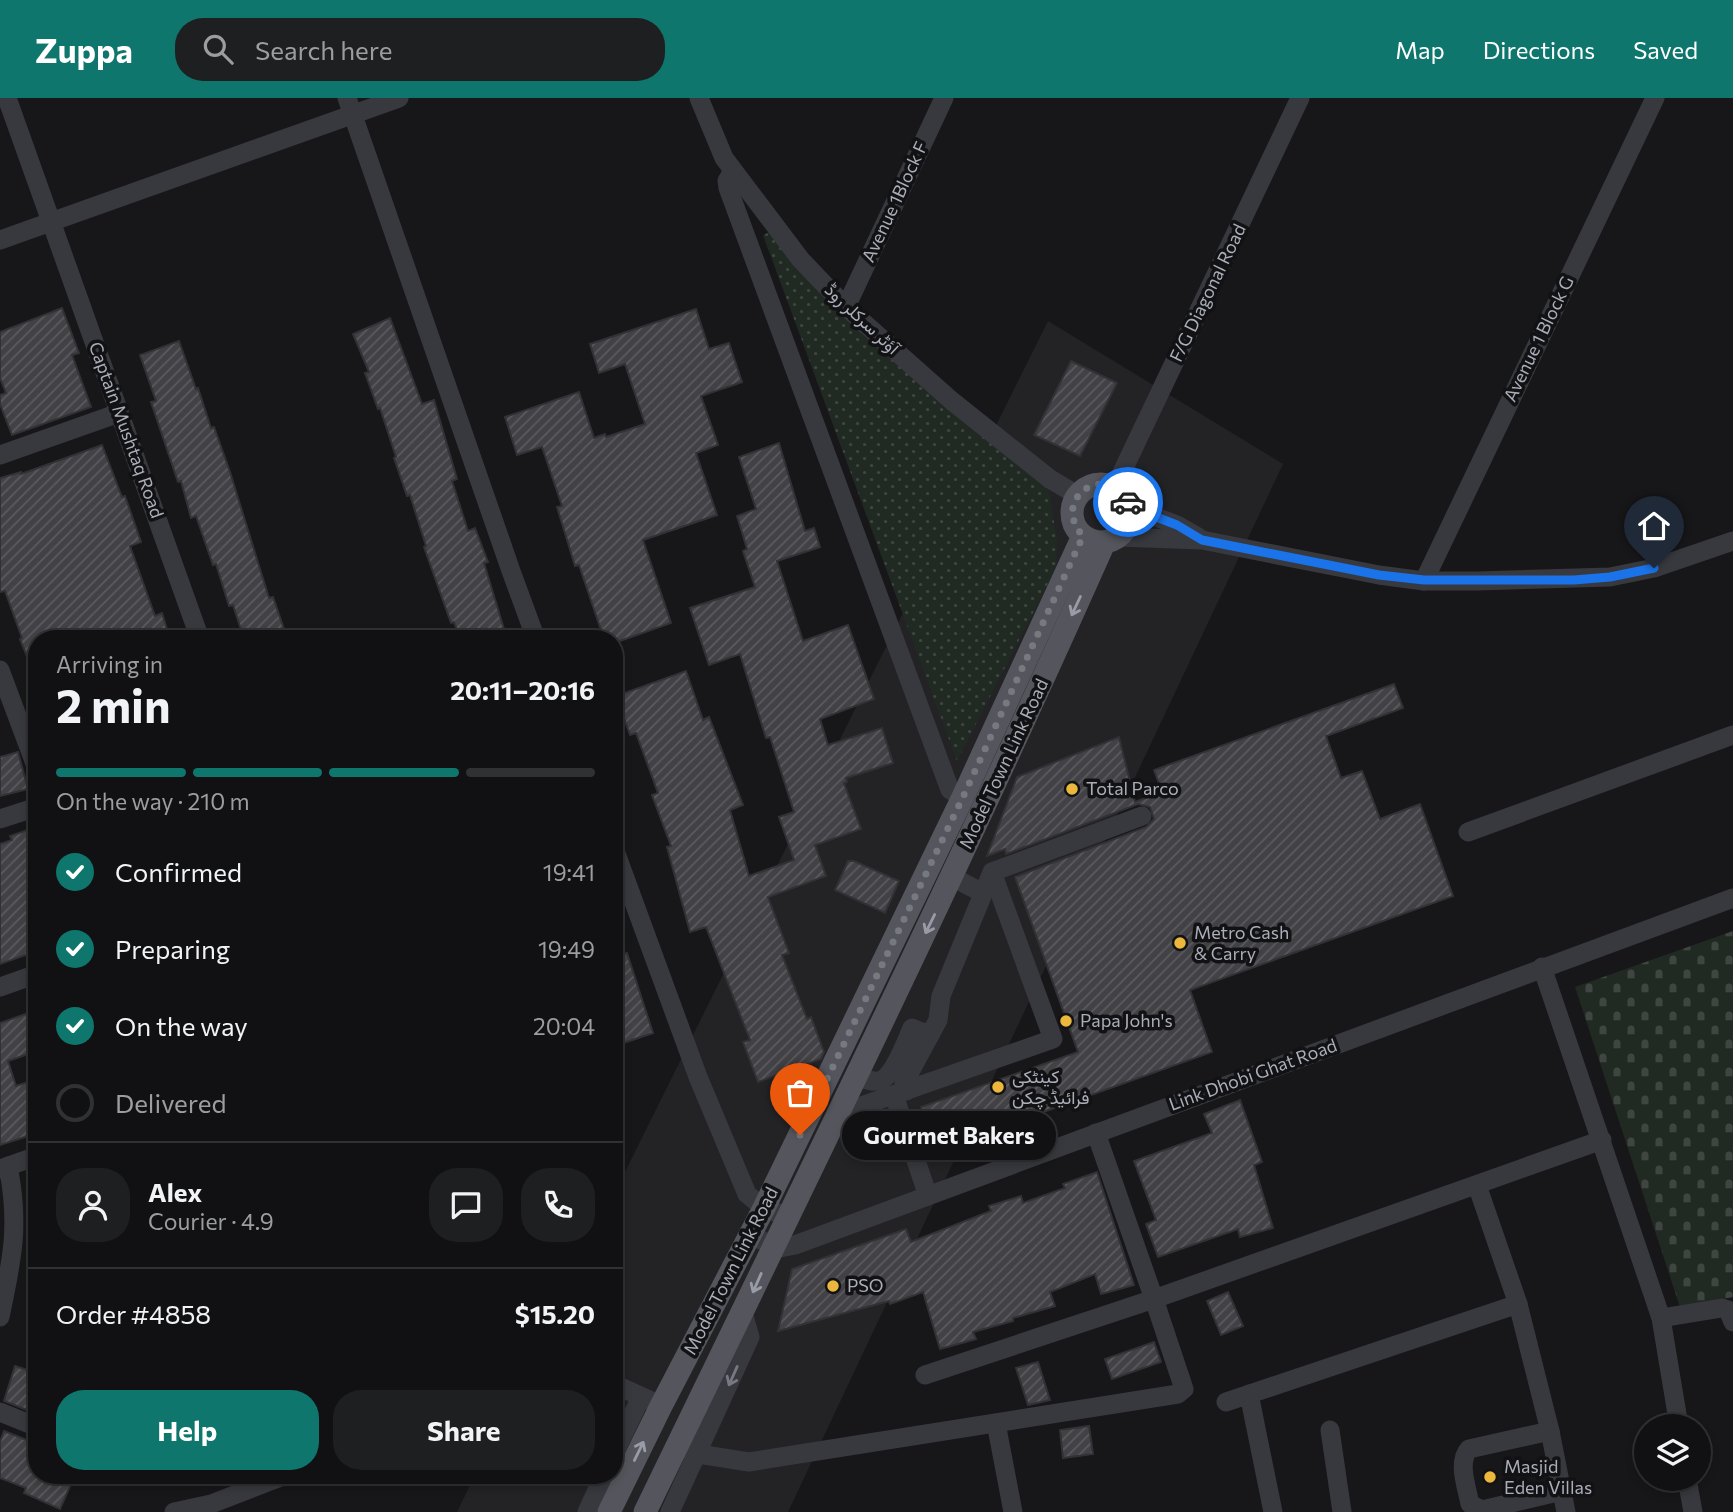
<!DOCTYPE html>
<meta charset="utf-8">
<style>
:root{--surface:#111113;--page:#1e1f21;--text:#f1f3f6;--muted:#9c9da0;--line:#303133;--accent:#0f766e}
body{margin:0;font-family:Commissioner,Vazirmatn,sans-serif;background:var(--page);color:var(--text);height:100vh;display:flex;flex-direction:column;font-size:26px;white-space:nowrap}
*{box-sizing:border-box;margin:0}
p{font-size:23px;color:var(--muted)}
.icon{flex:none;width:38px;height:38px;fill:none;stroke:currentColor;stroke-width:2;stroke-linecap:round;stroke-linejoin:round}
.map{position:relative;flex:1;overflow:hidden}
.side{position:absolute;left:28px;top:532px;width:595px;height:854px;display:flex;flex-direction:column;background:var(--surface);border-radius:28px;box-shadow:0 4px 10px #0003,0 0 0 2px var(--line)}
.side>*{flex:none}
.controls{position:absolute;left:1634px;top:1316px;display:grid;gap:14px}
.controls a{display:grid;place-items:center;width:77px;height:77px;border-radius:50%;background:var(--surface);box-shadow:0 4px 10px #0003,0 0 0 2px var(--line);font-size:35px}
.pin{position:absolute;display:grid;place-items:center;width:60px;height:60px;color:#fff;margin:-72px -30px;border-radius:50% 50% 50% 0;rotate:-45deg;box-shadow:0 0 7px #0007}
.pin .icon{rotate:45deg}
.courier{position:absolute;display:grid;place-items:center;width:70px;height:70px;margin:-35px;border:5px solid #1a73e8;border-radius:50%;background:#fff;color:#222;box-shadow:0 2px 9px #0007}
.bubble{position:absolute;height:49px;border-radius:24px;background:var(--surface);box-shadow:0 4px 10px #0003,0 0 0 2px var(--line);font-size:23px;font-weight:700;line-height:49px;text-align:center}
.head em{font-style:normal;font-weight:700}
.head div{display:flex;flex-direction:column-reverse}
.head{display:flex;align-items:center;justify-content:space-between;height:119px;padding:0 28px}
h1{font-size:46px;font-weight:700;line-height:52px}
.bar{display:grid;grid-template-columns:repeat(4,1fr);gap:10px 7px;align-content:center;height:84px;padding:0 28px}
.bar i{height:9px;border-radius:5px;background:var(--line)}
.bar .on{background:var(--accent)}
.bar p{grid-column:span 4}
.line{display:flex;align-items:center;gap:18px;padding:0 28px;border-top:2px solid var(--line)}
.line div{flex:1}
.round{display:grid;place-items:center;flex:none;width:74px;height:74px;border-radius:28px;background:var(--page)}
ol{padding:0 28px;list-style:none}
li{display:flex;align-items:center;gap:21px;height:77px}
li p{margin-inline-start:auto}
li .icon{padding:7px;border-radius:50%;background:var(--accent);color:#fff;stroke-width:4}
li:last-child{color:var(--muted)}
li i{width:38px;height:38px;border:4px solid var(--line);border-radius:50%}
.button{display:flex;gap:14px;margin-top:auto;padding:14px 28px}
.button a{flex:1;height:80px;border-radius:28px;background:var(--accent);color:#fff;font-size:28px;font-weight:700;line-height:80px;text-align:center}
.button a+a{background:var(--page);color:var(--text)}
header{display:flex;align-items:center;gap:42px;box-sizing:border-box;height:98px;padding:0 35px;background:var(--accent);color:#fff}
header strong{font-size:33px}
nav{display:flex;gap:38px;margin-inline-start:auto;font-size:24px}
.search{width:490px;height:63px;background:var(--page);display:flex;align-items:center;gap:18px;box-sizing:border-box;padding:0 24px;border-radius:28px;color:var(--muted);font-size:26px}
.map>svg:first-child{display:block}
</style>
<header>
<strong>Zuppa</strong>
<div class="search"><svg class="icon" aria-label="search" viewBox="0 0 24 24"><circle cx="10" cy="10" r="6"/><path d="M15 15l6 6"/></svg>Search here</div>
<nav><a>Map</a><a>Directions</a><a>Saved</a></nav>
</header>
<div class="map">
<svg width="1733" height="1414" viewBox="0 0 1733 1414">
<defs>
<pattern id="cemetery-stones" width="16" height="16" patternUnits="userSpaceOnUse" patternTransform="scale(1.75)"><rect width="16" height="16" fill="#212923"/><path d="M2 7V4a2 2 0 0 1 4 0v3zM10 15v-3a2 2 0 0 1 4 0v3z" fill="#3f4641"/></pattern>
<pattern id="park-dots" width="8" height="8" patternUnits="userSpaceOnUse" patternTransform="scale(1.75)"><rect width="8" height="8" fill="#212923"/><path d="M2 2h.1M6 6h.1" fill="none" stroke="#3f4641" stroke-width="1.8" stroke-linecap="round"/></pattern>
<pattern id="building-hatch" width="6" height="6" patternUnits="userSpaceOnUse" patternTransform="scale(1.75)"><rect width="6" height="6" fill="#424246"/><path d="M-1 1l2-2M0 6l6-6M5 7l2-2" fill="none" stroke="#5b5b5f"/></pattern>
</defs>
<rect width="100%" height="100%" fill="#171719"/>
<!-- built -->
<path fill="#232326" d="M 1048,223 L 1283,366 L 788,1414 L 457,1414 L 475,1377 L 614,1377 L 614,1096 Z"/>
<!-- cemetery -->
<path fill="url(#cemetery-stones)" d="M 1733,833 L 1733,1199 L 1680,1209 L 1575,889 Z"/>
<!-- park -->
<path fill="url(#park-dots)" d="M 778,130 L 1049,390 L 1057,444 L 1056,470 L 957,663 L 763,137 Z"/>
<!-- building -->
<g fill="url(#building-hatch)" stroke="#323135" stroke-width="2">
<path d="M 62,210 L 79,255 L 72,257 L 91,309 L 12,337 L 0,306 L 0,297 L 6,295 L 0,280 L 0,234 Z"/>
<path d="M 696,211 L 709,251 L 729,245 L 742,284 L 701,298 L 718,347 L 696,355 L 717,417 L 643,442 L 671,525 L 614,545 L 614,541 L 604,541 L 579,467 L 575,468 L 557,409 L 562,408 L 542,349 L 517,357 L 505,319 L 579,294 L 594,340 L 605,336 L 606,339 L 645,326 L 625,266 L 599,275 L 590,246 Z"/>
<path d="M 390,220 L 422,306 L 434,302 L 457,381 L 452,383 L 468,433 L 475,430 L 488,464 L 484,465 L 507,541 L 460,541 L 454,524 L 451,525 L 424,449 L 426,448 L 410,397 L 407,398 L 394,360 L 396,359 L 380,310 L 378,311 L 365,275 L 369,274 L 353,236 Z"/>
<path d="M 179,243 L 196,291 L 198,290 L 211,330 L 214,329 L 230,374 L 269,500 L 273,499 L 286,537 L 276,541 L 244,541 L 233,507 L 229,508 L 216,466 L 213,467 L 196,418 L 191,420 L 181,383 L 178,384 L 151,304 L 156,303 L 140,257 Z"/>
<path d="M 1071,263 L 1117,285 L 1080,358 L 1034,337 Z"/>
<path d="M 779,345 L 805,433 L 814,430 L 820,449 L 777,463 L 803,543 L 848,527 L 874,601 L 820,621 L 828,647 L 882,630 L 893,665 L 846,680 L 847,684 L 844,685 L 861,731 L 815,747 L 826,778 L 768,799 L 789,855 L 782,857 L 807,921 L 811,919 L 824,954 L 821,961 L 758,984 L 743,944 L 750,942 L 706,829 L 690,834 L 667,749 L 671,748 L 652,697 L 658,695 L 636,635 L 630,637 L 616,598 L 686,573 L 703,622 L 709,619 L 743,707 L 730,712 L 749,778 L 794,762 L 779,719 L 794,714 L 770,639 L 766,640 L 740,556 L 709,567 L 690,510 L 755,489 L 743,453 L 747,451 L 737,418 L 756,411 L 739,359 Z"/>
<path d="M 102,347 L 122,399 L 125,398 L 141,444 L 130,448 L 155,518 L 162,515 L 170,541 L 37,541 L 36,581 L 20,541 L 22,540 L 5,493 L 0,494 L 0,380 L 21,374 L 21,376 Z"/>
<path d="M 1394,586 L 1403,610 L 1326,638 L 1341,680 L 1362,673 L 1380,721 L 1420,706 L 1453,798 L 1190,892 L 1212,954 L 936,1052 L 921,1009 L 1078,954 L 1015,779 L 1146,729 L 1154,721 L 1150,709 L 1138,706 L 1006,756 L 1005,751 L 987,758 L 1017,679 L 1119,639 L 1135,704 L 1162,694 L 1154,672 Z"/>
<path d="M 18,654 L 28,691 L 0,698 L 0,659 Z"/>
<path d="M 37,729 L 37,853 L 0,866 L 0,746 L 12,742 L 10,738 Z"/>
<path d="M 848,763 L 854,763 L 899,783 L 885,815 L 835,792 Z"/>
<path d="M 627,855 L 653,935 L 614,948 L 614,860 Z"/>
<path d="M 37,912 L 37,953 L 8,963 L 16,988 L 37,981 L 37,1032 L 30,1034 L 31,1037 L 0,1047 L 0,925 Z"/>
<path d="M 1240,1002 L 1262,1064 L 1254,1067 L 1273,1130 L 1240,1139 L 1238,1131 L 1158,1159 L 1146,1126 L 1156,1122 L 1134,1063 L 1212,1035 L 1204,1016 Z"/>
<path d="M 1097,1074 L 1134,1187 L 1101,1196 L 1095,1176 L 1050,1194 L 1055,1208 L 1013,1220 L 1013,1223 L 973,1234 L 976,1241 L 940,1251 L 923,1194 L 890,1206 L 889,1203 L 778,1233 L 792,1171 L 906,1131 L 911,1144 L 991,1113 L 989,1108 L 1021,1098 L 1023,1105 L 1065,1090 L 1063,1086 Z"/>
<path d="M 1228,1194 L 1243,1228 L 1221,1237 L 1207,1203 Z"/>
<path d="M 1154,1244 L 1161,1264 L 1112,1281 L 1105,1261 Z"/>
<path d="M 1038,1264 L 1050,1302 L 1028,1307 L 1016,1270 Z"/>
<path d="M 15,1268 L 37,1275 L 37,1316 L 4,1303 Z"/>
<path d="M 1089,1328 L 1093,1356 L 1063,1360 L 1060,1332 Z"/>
<path d="M 4,1333 L 37,1346 L 37,1377 L 75,1377 L 60,1411 L 24,1395 L 26,1390 L 0,1380 L 0,1344 Z"/>
</g>
<g fill="none" stroke-linecap="round" stroke-linejoin="round">
<!-- minor -->
<g stroke="#38393e" stroke-width="19">
<path d="M 7,0 L 200,541"/>
<path d="M 347,0 L 511,473 L 536,541"/>
<path d="M 699,0 L 724,60 L 801,162 L 846,209 L 952,303 L 1050,381 L 1077,397"/>
<path d="M 733,73 L 727,83 L 728,90 L 950,692 L 963,699"/>
<path d="M 0,142 L 399,0"/>
<path d="M 846,209 L 944,0"/>
<path d="M 0,357 L 119,315"/>
<path d="M 1115,389 L 1300,0"/>
<path d="M 1130,409 L 1177,427 L 1198,439"/>
<path d="M 1118,439 L 1202,442 L 1379,477 L 1424,483 L 1477,483 L 1610,479 L 1654,470 L 1733,443"/>
<path d="M 1424,483 L 1655,0"/>
<path d="M 0,572 L 37,671"/>
<path d="M 0,721 L 37,709"/>
<path d="M 1468,734 L 1733,637"/>
<path d="M 614,750 L 698,979 L 747,1096 L 764,1110 L 789,1119"/>
<path d="M 952,779 L 983,795"/>
<path d="M 1542,869 L 1661,1220 L 1679,1328"/>
<path d="M 0,889 L 37,876"/>
<path d="M 857,978 C 864,981 871,984 879,983 C 894,979 906,943 912,930 L 930,937"/>
<path d="M 906,993 L 904,985 L 938,922 L 941,898 L 992,774 L 1142,718"/>
<path d="M 894,997 L 928,1098"/>
<path d="M 843,1007 L 853,1011 L 1053,941 L 992,774"/>
<path d="M 1096,1035 L 1154,1201 L 1602,1042"/>
<path d="M 0,1071 L 37,1058"/>
<path d="M 1477,1087 L 1518,1206 L 1550,1333 L 1566,1414"/>
<path d="M 749,1137 L 780,1150 L 795,1147 L 1733,800"/>
<path d="M 0,1219 C 12,1162 20,1127 8,1068"/>
<path d="M 1661,1220 L 1722,1210 L 1728,1212 L 1733,1224"/>
<path d="M 614,1286 L 651,1303"/>
<path d="M 1249,1296 L 1273,1414"/>
<path d="M 1226,1304 L 1518,1206"/>
<path d="M 0,1314 L 37,1329"/>
<path d="M 996,1325 L 1013,1414"/>
<path d="M 1330,1332 L 1342,1414"/>
<path d="M 1550,1333 L 1469,1351 C 1457,1364 1467,1390 1470,1406 L 1482,1412 L 1562,1393"/>
<path d="M 677,1347 L 698,1356 L 749,1364 L 1178,1296 L 1184,1291 L 1154,1201 L 925,1277"/>
<path d="M 614,1356 L 641,1299"/>
<path d="M 1687,1381 L 1693,1414"/>
<path d="M 174,1414 L 211,1406 L 286,1377"/>
<path d="M 587,1414 L 604,1377"/>
<path d="M 670,1414 L 750,1239 L 743,1215"/>
</g>
<!-- major -->
<g stroke="#55565d" stroke-width="23">
<circle cx="1101" cy="415" r="29"/>
<path d="M 609,1414 L 661,1308 L 764,1110 L 846,941 L 963,699 L 1083,438"/>
<path d="M 645,1414 C 801,1092 959,772 1104,445"/>
</g>
</g>
<!-- one-way arrows -->
<defs><path id="oneway-shaft" d="M-6 0H5M1.5-3L5.5 0L1.5 3" fill="none" stroke-width="1.6" stroke-linecap="round" stroke-linejoin="round" transform="scale(1.75)"/></defs>
<g stroke="#999ca7">
<use href="#oneway-shaft" transform="translate(1076 508) rotate(115)"/>
<use href="#oneway-shaft" transform="translate(930 826) rotate(116)"/>
<use href="#oneway-shaft" transform="translate(757 1185) rotate(114)"/>
<use href="#oneway-shaft" transform="translate(639 1353) rotate(-64)"/>
</g>
<use stroke="#777982" href="#oneway-shaft" transform="translate(733 1278) rotate(114)"/>
<g fill="none" stroke-linecap="round" stroke-linejoin="round">
<!-- done -->
<path stroke="#777981" stroke-width="7" stroke-dasharray="0 12.6" d="M 800,1037 L 963,699 L 1083,438 C 1049,400 1107,363 1128,404"/>
<!-- route -->
<path stroke="#1a73e8" stroke-width="9" d="M 1128,404 L 1130,409 L 1177,427 L 1202,442 L 1379,477 L 1424,482 L 1574,482 L 1610,479 L 1654,470"/>
</g>
<!-- markers -->
<g fill="#ebb73d" stroke="#121214" stroke-width="2.5">
<circle cx="1072" cy="691" r="7"/>
<circle cx="1180" cy="845" r="7"/>
<circle cx="1066" cy="923" r="7"/>
<circle cx="998" cy="989" r="7"/>
<circle cx="833" cy="1188" r="7"/>
<circle cx="1490" cy="1379" r="7"/>
</g>
<g text-anchor="middle" stroke-width="7" stroke-linejoin="round" paint-order="stroke">
<!-- street labels -->
<g font-size="18" fill="#aaaeb9" stroke="#121214">
<text transform="translate(895 104) rotate(-65)" y="6">Avenue 1Block F</text>
<text transform="translate(1208 195) rotate(-64)" y="6">F/G Diagonal Road</text>
<text transform="translate(862 221) rotate(43)" y="6">آؤٹر سرکلر روڈ</text>
<text transform="translate(1539 241) rotate(-64)" y="6">Avenue 1 Block G</text>
<text transform="translate(126 332) rotate(70)" y="6">Captain Mushtaq Road</text>
<text transform="translate(1004 666) rotate(-65)" y="6">Model Town Link Road</text>
<text transform="translate(1253 977) rotate(-20)" y="6">Link Dhobi Ghat Road</text>
<text transform="translate(731 1173) rotate(-63)" y="6">Model Town Link Road</text>
</g>
<!-- poi labels -->
<g font-size="18" fill="#aaaeb9" stroke="#121214" text-anchor="start">
<text x="1086" y="697">Total Parco</text>
<text x="1194" y="841">Metro Cash<tspan x="1194" dy="21">&amp; Carry</tspan></text>
<text x="1080" y="929">Papa John's</text>
<text x="1012" y="985">کینٹکی<tspan x="1012" dy="21">فرائیڈ چکن</tspan></text>
<text x="847" y="1194">PSO</text>
<text x="1504" y="1375">Masjid<tspan x="1504" dy="21">Eden Villas</tspan></text>
</g>
</g>
</svg>
<div class="controls">
<a><svg class="icon" aria-label="layers" viewBox="0 0 24 24"><path d="M12 4l9 5-9 5-9-5zM3 14l9 5 9-5"/></svg></a>
</div>
<div class="pin" style="left:800px;top:1037px;background:#ea580c"><svg class="icon" aria-label="bag" viewBox="0 0 24 24"><path d="M5 8h14l-1 12H6zM9 8a3 3 0 0 1 6 0"/></svg></div>
<div class="pin" style="left:1654px;top:470px;background:#1f2937"><svg class="icon" aria-label="home" viewBox="0 0 24 24"><path d="M3 11l9-7 9 7M6 9v11h12V9"/></svg></div>
<div class="courier" style="left:1128px;top:404px"><svg class="icon" aria-label="car" viewBox="0 0 24 24"><path d="M5 17H2v-5l4-1 3-4h7l3 4 3 1v5h-3M9 17h6M6 11h13"/><circle cx="7" cy="17" r="2"/><circle cx="17" cy="17" r="2"/></svg></div>
<div class="bubble" style="left:842px;top:1013px;width:214px">Gourmet Bakers</div>
<section class="side">
<div class="head"><div><h1>2 min</h1><p>Arriving in</p></div><em>20:11–20:16</em></div>
<div class="bar"><i class="on"></i><i class="on"></i><i class="on"></i><i></i><p>On the way · 210 m</p></div>
<ol>
<li><svg class="icon" aria-label="check" viewBox="0 0 24 24"><path d="M5 12l5 5 9-10"/></svg>Confirmed<p>19:41</p></li>
<li><svg class="icon" aria-label="check" viewBox="0 0 24 24"><path d="M5 12l5 5 9-10"/></svg>Preparing<p>19:49</p></li>
<li><svg class="icon" aria-label="check" viewBox="0 0 24 24"><path d="M5 12l5 5 9-10"/></svg>On the way<p>20:04</p></li>
<li><i></i>Delivered</li>
</ol>
<div class="line" style="height:126px"><a class="round"><svg class="icon" aria-label="person" viewBox="0 0 24 24"><circle cx="12" cy="8" r="4"/><path d="M4 21q1-7 8-7t8 7"/></svg></a><div><b>Alex</b><p>Courier · 4.9</p></div><a class="round"><svg class="icon" aria-label="chat" viewBox="0 0 24 24"><path d="M4 5h16v11H9l-5 4z"/></svg></a><a class="round"><svg class="icon" aria-label="phone" viewBox="0 0 24 24"><path d="M5 4h4l2 5-3 2q2 4 5 5l2-3 5 2v4C11 20 4 13 5 4z"/></svg></a></div>
<div class="line" style="height:91px"><div>Order #4858</div><b>$15.20</b></div>
<div class="button"><a>Help</a><a>Share</a></div>
</section>
</div>
